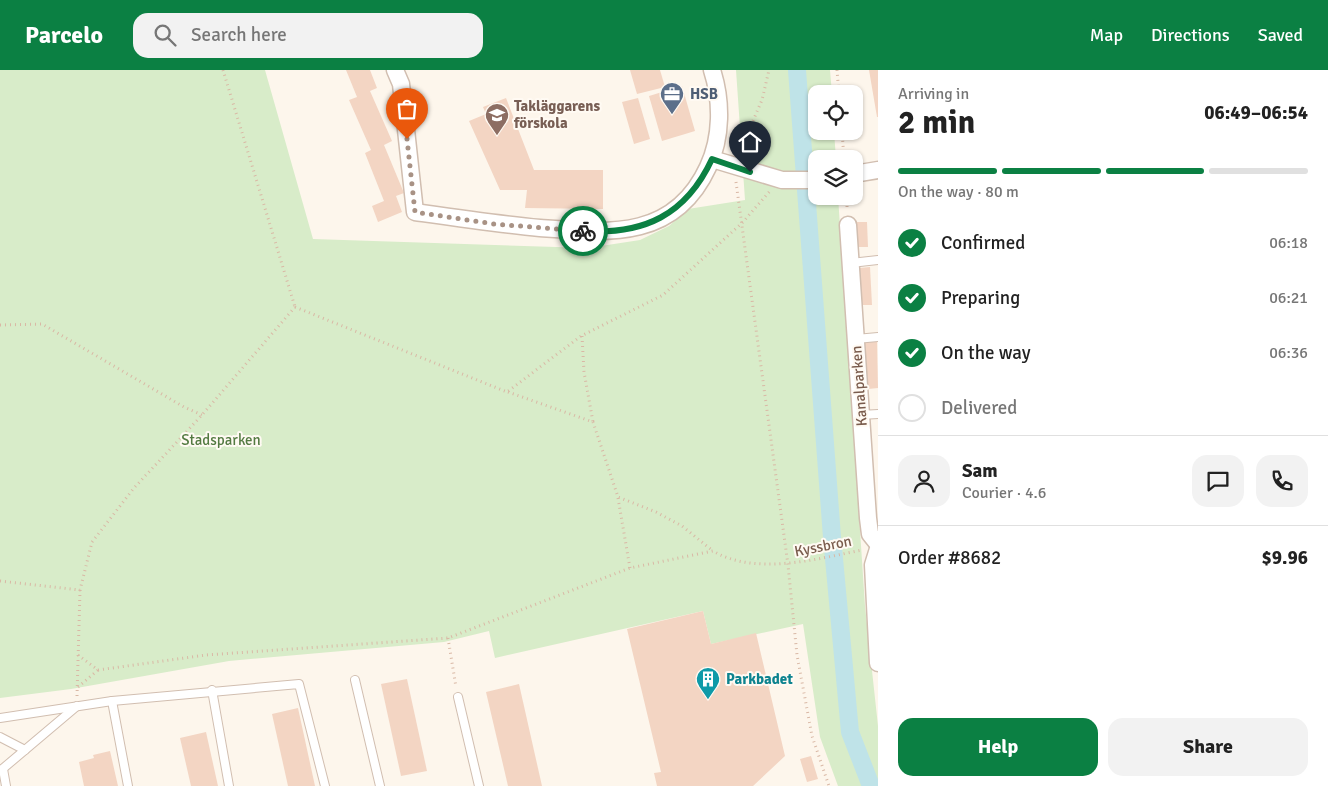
<!DOCTYPE html>
<meta charset="utf-8">
<style>
:root{--surface:#fff;--page:#f2f2f2;--text:#222;--muted:#767676;--line:#e0e0e0;--accent:#0b8043}
body{margin:0;font-family:Signika,sans-serif;background:var(--page);color:var(--text);height:100vh;display:flex;flex-direction:column;font-size:19px;white-space:nowrap}
*{box-sizing:border-box;margin:0}
p{font-size:16px;color:var(--muted)}
.icon{flex:none;width:28px;height:28px;fill:none;stroke:currentColor;stroke-width:2;stroke-linecap:round;stroke-linejoin:round}
.map{position:relative;flex:1;overflow:hidden}
.panel{display:flex;flex-direction:column;background:var(--surface);width:450px}
.panel>*{flex:none}
.buttons{position:absolute;left:808px;top:15px;display:grid;gap:10px}
.buttons a{display:grid;place-items:center;width:55px;height:55px;border-radius:10px;background:var(--surface);box-shadow:0 1px 4px #0004;font-size:25px}
.pin{position:absolute;display:grid;place-items:center;width:42px;height:42px;color:#fff;margin:-51px -21px;border-radius:50% 50% 50% 0;rotate:-45deg;box-shadow:0 0 5px #0007}
.pin .icon{rotate:45deg}
.courier{position:absolute;display:grid;place-items:center;width:50px;height:50px;margin:-25px;border:4px solid #0b8043;border-radius:50%;background:#fff;color:#222;box-shadow:0 1px 6px #0007}
.overview em{font-style:normal;font-weight:700}
.overview div{display:flex;flex-direction:column-reverse}
.overview{display:flex;align-items:center;justify-content:space-between;height:85px;padding:0 20px}
h1{font-size:32px;font-weight:700;line-height:38px}
.bar{display:grid;grid-template-columns:repeat(4,1fr);gap:8px 5px;align-content:center;height:60px;padding:0 20px}
.bar i{height:6px;border-radius:4px;background:var(--line)}
.bar .active{background:var(--accent)}
.bar p{grid-column:span 4}
.line{display:flex;align-items:center;gap:12px;padding:0 20px;border-top:1px solid var(--line)}
.line div{flex:1}
.round{display:grid;place-items:center;flex:none;width:52px;height:52px;border-radius:15px;background:var(--page)}
ol{padding:0 20px;list-style:none}
li{display:flex;align-items:center;gap:15px;height:55px}
li p{margin-inline-start:auto}
li .icon{padding:5px;border-radius:50%;background:var(--accent);color:#fff;stroke-width:4}
li:last-child{color:var(--muted)}
li i{width:28px;height:28px;border:2px solid var(--line);border-radius:50%}
.button{display:flex;gap:10px;margin-top:auto;padding:10px 20px}
.button a{flex:1;height:58px;border-radius:15px;background:var(--accent);color:#fff;font-size:20px;font-weight:700;line-height:58px;text-align:center}
.button a+a{background:var(--page);color:var(--text)}
header{display:flex;align-items:center;gap:30px;box-sizing:border-box;height:70px;padding:0 25px;background:var(--accent);color:#fff}
header strong{font-size:24px}
nav{display:flex;gap:28px;margin-inline-start:auto;font-size:18px}
.search{width:350px;height:45px;background:var(--page);display:flex;align-items:center;gap:12px;box-sizing:border-box;padding:0 18px;border-radius:15px;color:var(--muted);font-size:19px}
main{display:flex;flex:1;min-height:0}
.map>svg:first-child{display:block}
</style>
<header>
<strong>Parcelo</strong>
<div class="search"><svg class="icon" aria-label="search" viewBox="0 0 24 24"><circle cx="10" cy="10" r="6"/><path d="M15 15l6 6"/></svg>Search here</div>
<nav><a>Map</a><a>Directions</a><a>Saved</a></nav>
</header>
<main>
<div class="map">
<svg width="878" height="716" viewBox="0 0 878 716">
<rect width="100%" height="100%" fill="#fdf6ec"/>
<!-- green -->
<path fill="#d8ecc9" d="M 0,0 L 265,0 L 313,169 L 588,178 L 640,170 L 669,156 L 688,139 L 745,130 L 736,0 L 830,0 L 832,24 L 816,24 L 816,61 L 834,61 L 836,89 L 816,89 L 816,126 L 838,126 L 865,536 L 878,656 L 878,716 L 838,716 L 820,667 L 803,554 L 711,574 L 703,541 L 495,588 L 489,561 L 444,572 L 229,591 L 71,619 L 0,628 Z"/>
<g fill="none" stroke-linecap="round" stroke-linejoin="round">
<!-- canal -->
<path stroke="#bfe3e8" stroke-width="18" d="M 797,0 L 832,467 L 850,662 L 871,716"/>
</g>
<!-- building -->
<g fill="#f3d5c3">
<path d="M 346,0 L 370,0 L 377,18 L 370,21 L 392,71 L 384,75 L 404,123 L 396,126 L 402,142 L 378,152 L 372,136 L 384,131 L 365,83 L 371,80 L 349,30 L 357,27 Z"/>
<path d="M 630,0 L 660,0 L 665,17 L 637,24 Z"/>
<path d="M 869,0 L 878,0 L 878,47 L 877,47 Z"/>
<path d="M 682,16 L 695,61 L 662,71 L 649,26 Z"/>
<path d="M 506,28 L 534,100 L 603,100 L 603,139 L 525,138 L 527,120 L 500,120 L 469,51 L 486,44 L 483,37 Z"/>
<path d="M 638,28 L 650,69 L 634,74 L 622,32 Z"/>
<path d="M 856,152 L 867,152 L 868,177 L 857,177 Z"/>
<path d="M 870,197 L 872,235 L 862,235 L 859,198 Z"/>
<path d="M 877,271 L 878,318 L 868,319 L 865,272 Z"/>
<path d="M 703,541 L 711,574 L 756,563 L 785,686 L 753,716 L 657,716 L 654,703 L 661,702 L 627,559 Z"/>
<path d="M 407,609 L 427,701 L 401,706 L 381,614 Z"/>
<path d="M 519,614 L 542,716 L 508,716 L 486,622 Z"/>
<path d="M 298,638 L 315,716 L 288,716 L 272,644 Z"/>
<path d="M 206,662 L 218,716 L 191,716 L 180,668 Z"/>
<path d="M 110,681 L 118,716 L 84,716 L 79,692 L 94,688 L 93,685 Z"/>
<path d="M 811,686 L 818,709 L 807,712 L 800,689 Z"/>
</g>
<g fill="none" stroke-linecap="round" stroke-linejoin="round">
<!-- lane casing -->
<g stroke="#d1beb0" stroke-width="10">
<g id="lane">
<path d="M 851,193 L 878,190"/>
<path d="M 856,269 L 878,267"/>
<path d="M 861,345 L 878,344"/>
<path d="M 355,610 L 380,716"/>
<path d="M 212,620 L 229,716"/>
<path d="M 458,627 L 479,716"/>
<path d="M 112,631 L 128,716"/>
<path d="M 0,648 L 112,631 L 299,614 L 325,716"/>
<path d="M 0,667 L 25,680"/>
<path d="M 3,699 L 6,716"/>
<path d="M 0,701 L 77,636"/>
</g>
</g>
<!-- street casing -->
<g stroke="#d1beb0" stroke-width="19">
<g id="street">
<path d="M 395,0 L 401,14 L 415,142 C 457,148 498,154 540,158 C 607,163 674,171 708,97 C 722,67 722,31 712,0"/>
<path d="M 712,89 L 782,110 L 816,110"/>
<path d="M 854,104 L 878,100"/>
<path d="M 848,155 L 868,448 L 870,464 L 878,474"/>
<path d="M 878,479 L 873,495 L 878,593"/>
</g>
</g>
<!-- path -->
<g stroke="#d9b8a5" stroke-width="3" stroke-dasharray="1 4" stroke-linecap="butt">
<path d="M 223,0 L 295,237"/>
<path d="M 837,0 L 839,24"/>
<path d="M 842,61 L 844,89"/>
<path d="M 739,83 L 762,30 L 769,0"/>
<path d="M 736,112 L 788,495 L 797,585 L 812,666 L 829,716"/>
<path d="M 847,126 L 847,141"/>
<path d="M 295,237 L 507,322 L 581,266 L 663,225 L 743,152 L 770,121"/>
<path d="M 0,255 L 42,254 L 184,337 L 202,345"/>
<path d="M 582,266 L 584,302 L 593,352"/>
<path d="M 508,322 L 593,352 L 618,427 L 656,442 L 682,456 L 713,481"/>
<path d="M 618,428 L 630,498"/>
<path d="M 0,511 L 80,520 L 92,472 L 134,418 L 202,345 L 295,237"/>
<path d="M 448,568 L 456,617"/>
<path d="M 78,585 L 98,600 L 206,585 L 448,568 L 630,498 L 713,481 C 755,506 817,489 862,480"/>
<path d="M 78,617 L 98,600"/>
<path d="M 77,626 L 80,520"/>
</g>
<!-- lane -->
<use href="#lane" stroke="#fff" stroke-width="8"/>
<!-- street -->
<use href="#street" stroke="#fff" stroke-width="16"/>
</g>
<g fill="none" stroke-linecap="round" stroke-linejoin="round">
<!-- done -->
<path stroke="#a89285" stroke-width="5" stroke-dasharray="0 9" d="M 407,69 L 415,142 L 494,154 L 583,161"/>
<!-- route -->
<path stroke="#0b8043" stroke-width="6" d="M 583,161 C 644,165 686,145 712,89 L 750,102"/>
</g>
<!-- icons -->
<defs>
<g id="office-pin" transform="scale(1.25)"><path d="M0 17L-7.5 6A9.5 9.5 0 1 1 7.5 6Z" fill="#5c6f8a" stroke="#fffaf3"/><path d="M-6-3h4V-5.5h4V-3h4V5H-6ZM-1-4.5V-3h2v-1.5ZM-6 0V1H6V0Z" fill="#fff"/></g>
<g id="school-pin" transform="scale(1.25)"><path d="M0 17L-7.5 6A9.5 9.5 0 1 1 7.5 6Z" fill="#8d6e63" stroke="#fffaf3"/><path d="M0-5L7-2L0 1L-7-2ZM-4 1L0 2.5L4 1V4Q0 6-4 4Z" fill="#fff"/></g>
<g id="building-pin" transform="scale(1.25)"><path d="M0 17L-7.5 6A9.5 9.5 0 1 1 7.5 6Z" fill="#0f9aa8" stroke="#fffaf3"/><path d="M-4-6H4V6H1V3H-1V6H-4ZM-2.5-4.3h1.7v1.8h-1.7ZM.8-4.3h1.7v1.8H.8ZM-2.5-1h1.7V.8h-1.7ZM.8-1h1.7V.8H.8Z" fill="#fff"/></g>
</defs>
<g fill-rule="evenodd">
<use href="#office-pin" x="672" y="24"/>
<use href="#school-pin" x="497" y="45"/>
<use href="#building-pin" x="708" y="609"/>
</g>
<g text-anchor="middle" stroke-width="4" stroke-linejoin="round" paint-order="stroke">
<!-- service labels -->
<g font-size="15" font-weight="bold" fill="#4e5e75" stroke="#fffaf3" text-anchor="start">
<text x="690" y="29">HSB</text>
</g>
<!-- education labels -->
<g font-size="15" font-weight="bold" fill="#785e54" stroke="#fffaf3" text-anchor="start">
<text x="514" y="41">Takläggarens<tspan x="514" dy="17">förskola</tspan></text>
</g>
<!-- street labels -->
<g font-size="15" fill="#7a5c4d" stroke="#fffaf3">
<text transform="translate(859 316) rotate(-94)" y="5">Kanalparken</text>
<text transform="translate(823 476) rotate(-11)" y="5">Kyssbron</text>
</g>
<!-- park labels -->
<g font-size="15" fill="#537a41" stroke="#fffaf3">
<text x="221" y="375">Stadsparken</text>
</g>
<!-- culture labels -->
<g font-size="15" font-weight="bold" fill="#0d838f" stroke="#fffaf3" text-anchor="start">
<text x="726" y="614">Parkbadet</text>
</g>
</g>
</svg>
<div class="buttons">
<a><svg class="icon" aria-label="locate" viewBox="0 0 24 24"><circle cx="12" cy="12" r="6"/><path d="M12 2v4M12 18v4M2 12h4M18 12h4"/></svg></a>
<a><svg class="icon" aria-label="layers" viewBox="0 0 24 24"><path d="M12 4l9 5-9 5-9-5zM3 14l9 5 9-5"/></svg></a>
</div>
<div class="pin" style="left:407px;top:69px;background:#ea580c"><svg class="icon" aria-label="bag" viewBox="0 0 24 24"><path d="M5 8h14l-1 12H6zM9 8a3 3 0 0 1 6 0"/></svg></div>
<div class="pin" style="left:750px;top:102px;background:#1f2937"><svg class="icon" aria-label="home" viewBox="0 0 24 24"><path d="M3 11l9-7 9 7M6 9v11h12V9"/></svg></div>
<div class="courier" style="left:583px;top:161px"><svg class="icon" aria-label="bike" viewBox="0 0 24 24"><circle cx="6" cy="16" r="4"/><circle cx="18" cy="16" r="4"/><path d="M6 16l4-8h5l3 8M10 8l3 8H6M13 5h3"/></svg></div>
</div>
<section class="panel">
<div class="overview"><div><h1>2 min</h1><p>Arriving in</p></div><em>06:49–06:54</em></div>
<div class="bar"><i class="active"></i><i class="active"></i><i class="active"></i><i></i><p>On the way · 80 m</p></div>
<ol>
<li><svg class="icon" aria-label="check" viewBox="0 0 24 24"><path d="M5 12l5 5 9-10"/></svg>Confirmed<p>06:18</p></li>
<li><svg class="icon" aria-label="check" viewBox="0 0 24 24"><path d="M5 12l5 5 9-10"/></svg>Preparing<p>06:21</p></li>
<li><svg class="icon" aria-label="check" viewBox="0 0 24 24"><path d="M5 12l5 5 9-10"/></svg>On the way<p>06:36</p></li>
<li><i></i>Delivered</li>
</ol>
<div class="line" style="height:90px"><a class="round"><svg class="icon" aria-label="person" viewBox="0 0 24 24"><circle cx="12" cy="8" r="4"/><path d="M4 21q1-7 8-7t8 7"/></svg></a><div><b>Sam</b><p>Courier · 4.6</p></div><a class="round"><svg class="icon" aria-label="chat" viewBox="0 0 24 24"><path d="M4 5h16v11H9l-5 4z"/></svg></a><a class="round"><svg class="icon" aria-label="phone" viewBox="0 0 24 24"><path d="M5 4h4l2 5-3 2q2 4 5 5l2-3 5 2v4C11 20 4 13 5 4z"/></svg></a></div>
<div class="line" style="height:65px"><div>Order #8682</div><b>$9.96</b></div>
<div class="button"><a>Help</a><a>Share</a></div>
</section>
</main>
